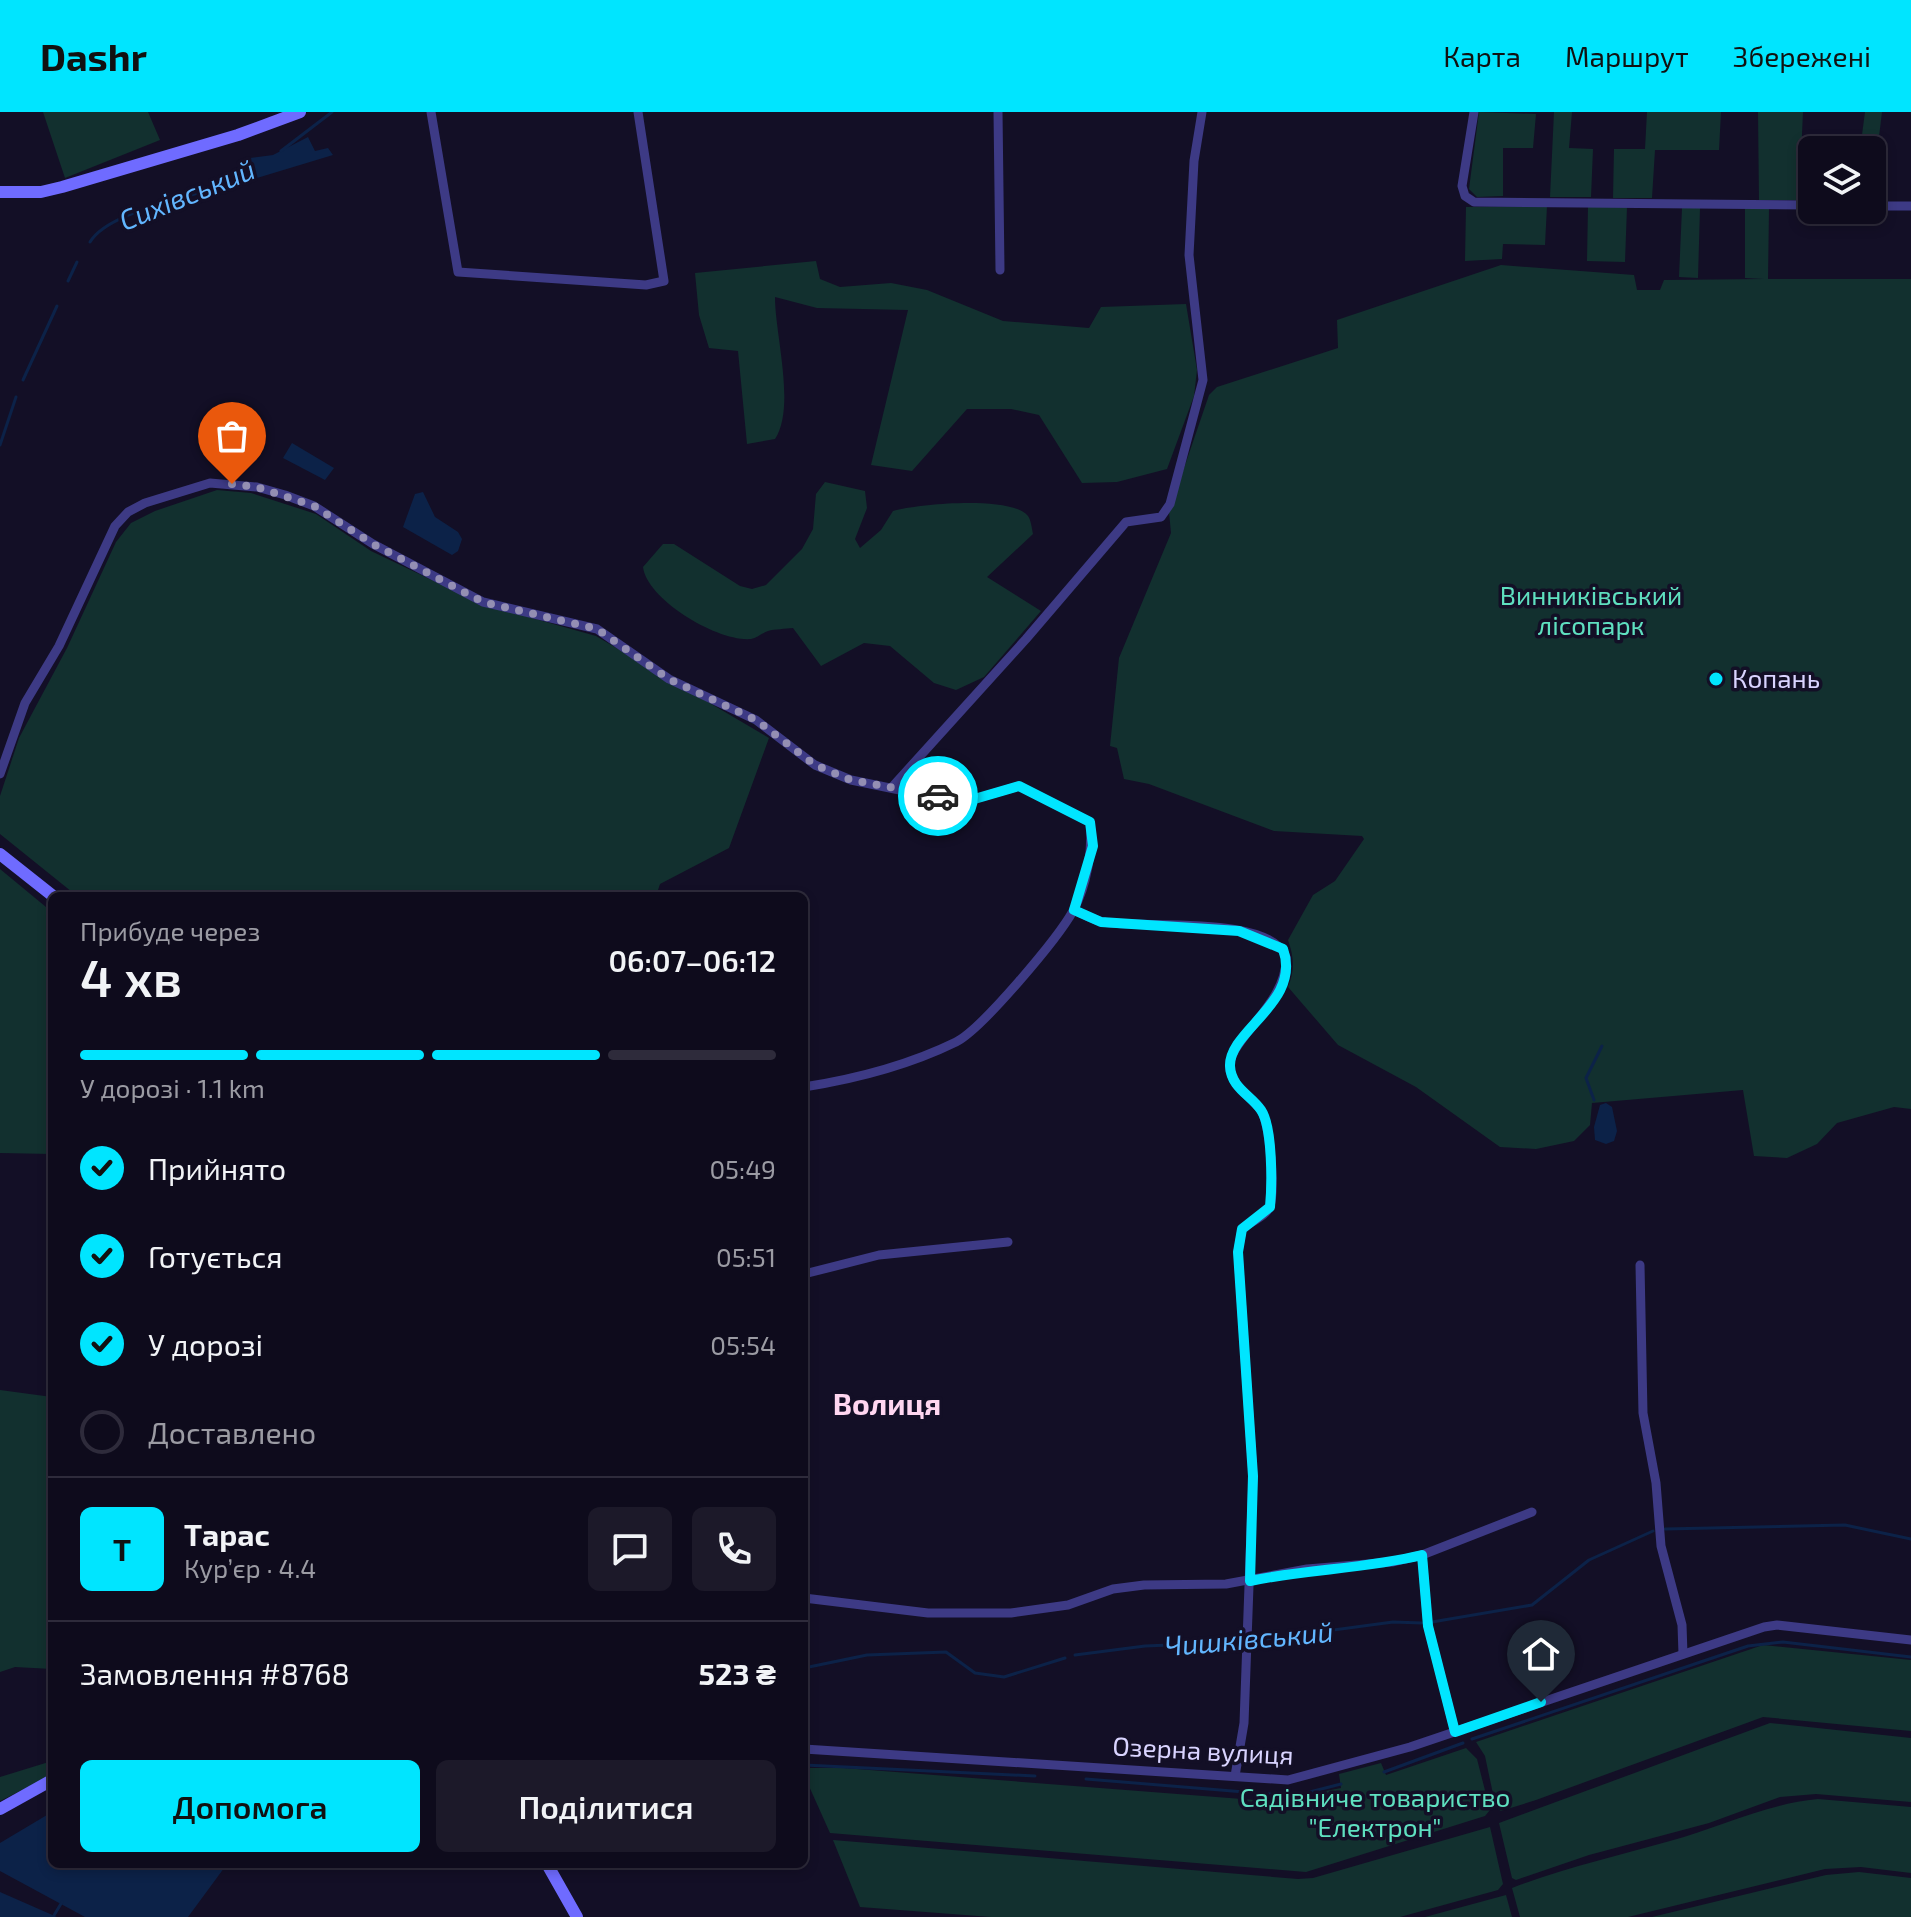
<!DOCTYPE html>
<html lang="uk">
<meta charset="utf-8">
<style>
:root{--surface:#0e0b1c;--page:#1c1929;--text:#f1f3f6;--muted:#9b9ba3;--line:#2e2b3b;--accent:#00e5ff}
body{margin:0;font-family:"Exo 2",sans-serif;background:var(--page);color:var(--text);height:100vh;display:flex;flex-direction:column;font-size:30px;white-space:nowrap}
*{box-sizing:border-box;margin:0}
p{font-size:26px;color:var(--muted)}
.icon{flex:none;width:44px;height:44px;fill:none;stroke:currentColor;stroke-width:2;stroke-linecap:round;stroke-linejoin:round}
.map{position:relative;flex:1;overflow:hidden}
.sheet{position:absolute;left:48px;top:780px;width:760px;height:976px;display:flex;flex-direction:column;background:var(--surface);border-radius:12px;box-shadow:0 4px 12px #0003,0 0 0 2px var(--line)}
.sheet>*{flex:none}
.controls{position:absolute;left:1798px;top:24px;display:grid;gap:16px}
.controls a{display:grid;place-items:center;width:88px;height:88px;border-radius:12px;background:var(--surface);box-shadow:0 4px 12px #0003,0 0 0 2px var(--line);font-size:40px}
.pin{position:absolute;display:grid;place-items:center;width:68px;height:68px;color:#fff;margin:-82px -34px;border-radius:50% 50% 50% 0;rotate:-45deg;box-shadow:0 0 8px #0007}
.pin .icon{rotate:45deg}
.courier{position:absolute;display:grid;place-items:center;width:80px;height:80px;margin:-40px;border:6px solid #00e5ff;border-radius:50%;background:#fff;color:#222;box-shadow:0 2px 10px #0007}
.overview em{font-style:normal;font-weight:600}
.overview div{display:flex;flex-direction:column-reverse}
.overview{display:flex;align-items:center;justify-content:space-between;height:136px;padding:0 32px}
h1{font-size:52px;font-weight:600;line-height:60px}
.bar{display:grid;grid-template-columns:repeat(4,1fr);gap:12px 8px;align-content:center;height:96px;padding:0 32px}
.bar i{height:10px;border-radius:6px;background:var(--line)}
.bar .current{background:var(--accent)}
.bar p{grid-column:span 4}
.line{display:flex;align-items:center;gap:20px;padding:0 32px;border-top:2px solid var(--line)}
.line div{flex:1}
.round{display:grid;place-items:center;flex:none;width:84px;height:84px;border-radius:12px;background:var(--page)}
ol{padding:0 32px;list-style:none}
li{display:flex;align-items:center;gap:24px;height:88px}
li p{margin-inline-start:auto}
li .icon{padding:8px;border-radius:50%;background:var(--accent);color:#111;stroke-width:4}
li:last-child{color:var(--muted)}
li i{width:44px;height:44px;border:4px solid var(--line);border-radius:50%}
.cta{display:flex;gap:16px;margin-top:auto;padding:16px 32px}
.cta a{flex:1;height:92px;border-radius:12px;background:var(--accent);color:#111;font-size:32px;font-weight:600;line-height:92px;text-align:center}
.cta a+a{background:var(--page);color:var(--text)}
header{display:flex;align-items:center;gap:48px;box-sizing:border-box;height:112px;padding:0 40px;background:var(--accent);color:#111}
header strong{font-size:38px}
nav{display:flex;gap:44px;margin-inline-start:auto;font-size:28px}
.map>svg:first-child{display:block}
</style>
<header>
<strong>Dashr</strong>
<nav><a>Карта</a><a>Маршрут</a><a>Збережені</a></nav>
</header>
<div class="map">
<svg width="1911" height="1805" viewBox="0 0 1911 1805">
<rect width="100%" height="100%" fill="#130f26"/>
<!-- green -->
<g fill="#12302f">
<path d="M 43,0 L 148,0 L 160,28 L 65,66 Z"/>
<path d="M 1479,0 L 1536,2 L 1533,36 L 1503,36 L 1503,84 L 1477,85 L 1469,77 Z"/>
<path d="M 1554,0 L 1572,0 L 1569,36 L 1593,37 L 1591,85 L 1550,85 Z"/>
<path d="M 1647,0 L 1721,0 L 1719,38 L 1655,38 L 1652,86 L 1613,86 L 1614,37 L 1645,37 Z"/>
<path d="M 1758,0 L 1803,0 L 1799,88 L 1759,88 Z"/>
<path d="M 1865,0 L 1882,0 L 1877,41 L 1860,38 Z"/>
<path d="M 1547,94 L 1545,133 L 1503,132 L 1502,147 L 1465,149 L 1466,95 Z"/>
<path d="M 1588,95 L 1627,95 L 1625,150 L 1587,149 Z"/>
<path d="M 1682,96 L 1700,96 L 1698,166 L 1679,165 Z"/>
<path d="M 1745,96 L 1769,97 L 1768,167 L 1911,167 L 1911,997 L 1894,995 L 1837,1011 L 1817,1032 L 1787,1046 L 1754,1044 L 1743,978 L 1592,991 L 1590,1013 L 1574,1029 L 1536,1037 L 1500,1035 L 1416,975 L 1338,933 L 1288,875 C 1295,858 1294,845 1288,828 L 1313,783 L 1335,769 L 1364,727 L 1362,724 L 1274,719 L 1149,672 L 1124,667 L 1117,636 L 1110,634 L 1119,546 L 1171,421 L 1169,400 L 1209,283 L 1217,275 L 1338,236 L 1337,208 L 1501,153 L 1634,163 L 1637,178 L 1660,178 L 1664,168 L 1764,167 L 1745,166 Z"/>
<path d="M 816,149 L 820,167 L 840,175 L 891,171 L 927,178 L 1003,209 L 1089,216 L 1101,195 L 1186,192 L 1197,258 L 1194,284 L 1167,357 L 1117,370 L 1082,371 L 1039,303 L 1011,297 L 967,297 L 912,359 L 871,353 L 908,198 L 817,196 L 775,185 C 775,223 796,295 775,327 L 747,332 L 738,239 L 709,236 L 699,203 L 695,161 Z"/>
<path d="M 825,370 L 865,379 L 867,396 L 855,427 L 860,436 L 881,418 L 893,399 C 916,392 1011,383 1028,404 C 1031,408 1032,417 1033,422 L 987,465 L 1041,499 L 984,565 L 956,578 L 934,571 L 890,534 L 864,531 L 821,554 L 793,516 C 785,517 775,517 768,519 C 762,521 757,526 751,527 C 718,530 647,488 643,455 L 663,432 L 674,432 L 740,474 L 752,477 L 766,473 L 802,437 L 813,417 L 816,382 Z"/>
<path d="M 217,378 L 251,381 L 316,402 L 371,439 L 482,492 L 596,524 L 769,626 L 729,736 L 660,772 L 656,784 L 77,784 L 0,722 L 0,684 L 19,626 L 67,536 L 116,430 L 131,411 L 155,399 Z"/>
<path d="M 0,757 L 52,800 L 52,1042 L 0,1041 Z"/>
<path d="M 0,1278 L 52,1285 L 52,1557 L 15,1555 L 0,1560 Z"/>
<path d="M 1763,1533 L 1911,1548 L 1911,1619 L 1763,1605 L 1536,1688 L 1501,1699 L 1496,1696 L 1485,1644 L 1476,1630 Z"/>
<path d="M 1770,1611 L 1911,1626 L 1911,1690 L 1816,1682 L 1780,1685 L 1709,1711 L 1589,1743 L 1516,1768 L 1512,1766 L 1499,1711 Z"/>
<path d="M 1466,1636 L 1477,1647 L 1490,1698 L 1485,1704 L 1306,1760 L 830,1721 L 804,1663 L 804,1656 L 844,1656 L 1255,1688 L 1295,1685 L 1341,1676 L 1339,1662 L 1381,1651 L 1386,1663 Z"/>
<path d="M 52,1649 L 52,1663 L 0,1689 L 0,1665 Z"/>
<path d="M 1818,1687 L 1911,1695 L 1911,1761 L 1861,1755 L 1825,1757 L 1628,1805 L 1520,1805 L 1512,1776 C 1564,1756 1617,1744 1670,1729 C 1720,1715 1766,1692 1818,1687 Z"/>
<path d="M 1490,1715 L 1503,1772 L 1498,1778 L 1400,1805 L 991,1805 L 860,1795 L 833,1728 L 1298,1767 L 1313,1766 Z"/>
<path d="M 1859,1760 L 1911,1766 L 1911,1805 L 1652,1805 L 1826,1763 Z"/>
<path d="M 1506,1783 L 1512,1805 L 1425,1805 Z"/>
</g>
<!-- water -->
<g fill="#0c2248">
<path d="M 308,25 L 315,39 L 328,36 L 333,43 L 257,66 L 250,46 L 273,43 Z"/>
<path d="M 292,331 L 334,356 L 325,368 L 283,346 Z"/>
<path d="M 423,380 L 435,405 L 458,420 L 462,427 L 458,439 L 452,443 L 403,415 L 415,382 Z"/>
<path d="M 1606,991 L 1612,995 L 1617,1019 L 1614,1029 L 1606,1032 L 1595,1028 L 1594,1015 L 1600,993 Z"/>
<path d="M 52,1700 L 52,1752 L 227,1752 L 188,1805 L 85,1805 L 0,1759 L 0,1731 Z"/>
<path d="M 0,1780 L 57,1805 L 0,1805 Z"/>
</g>
<g fill="none" stroke-linecap="round" stroke-linejoin="round">
<!-- stream -->
<g stroke="#0c2248" stroke-width="3">
<path d="M 281,39 L 332,0"/>
<path d="M 234,69 L 256,58"/>
<path d="M 90,130 C 106,103 170,90 201,80"/>
<path d="M 68,169 L 77,150"/>
<path d="M 23,268 L 57,194"/>
<path d="M 0,333 L 16,285"/>
<path d="M 1594,988 L 1586,966 L 1602,934"/>
<path d="M 1665,1417 L 1845,1413 L 1911,1427"/>
<path d="M 1432,1510 L 1532,1493 L 1589,1448 L 1653,1419"/>
<path d="M 1251,1529 L 1393,1510 L 1422,1511"/>
<path d="M 1075,1543 L 1145,1534 L 1244,1530"/>
<path d="M 804,1556 L 867,1543 L 946,1540 L 975,1561 L 1004,1565 L 1065,1546"/>
<path d="M 1472,1627 L 1748,1534 L 1783,1530 L 1911,1545"/>
<path d="M 804,1653 L 1035,1664"/>
<path d="M 1384,1660 L 1463,1631"/>
<path d="M 1086,1667 L 1294,1684 L 1341,1672"/>
<path d="M 53,1805 L 62,1790"/>
</g>
<!-- street -->
<g stroke="#3d3a85" stroke-width="9">
<path d="M 431,0 L 458,160 L 646,173 L 664,169 L 638,0"/>
<path d="M 998,0 L 1000,158"/>
<path d="M 1474,0 L 1462,74 L 1465,84 L 1474,90 L 1812,93"/>
<path d="M 1872,94 L 1911,94"/>
<path d="M 0,662 L 25,591 L 59,534 L 115,414 L 128,400 L 145,391 L 210,371 L 257,375 L 285,383 L 314,394 L 373,432 L 483,490 L 597,517 L 669,567 L 756,608 L 815,653 L 851,668 L 919,682 L 971,688 L 1019,674 L 1090,710 C 1093,737 1087,774 1073,799 C 1058,826 982,917 956,930 C 909,953 855,967 804,975"/>
<path d="M 893,674 L 1026,527 L 1126,410 L 1161,405 L 1170,392 L 1203,268 L 1189,143 L 1194,49 L 1202,0"/>
<path d="M 1074,798 C 1083,802 1093,808 1103,810 C 1141,817 1270,802 1286,845 C 1288,893 1225,929 1230,958 C 1234,976 1249,983 1260,997 C 1270,1010 1275,1077 1270,1094 C 1267,1104 1250,1110 1242,1117 L 1238,1140 L 1253,1364 L 1244,1611 L 1235,1664"/>
<path d="M 1640,1153 L 1643,1301 L 1656,1371 L 1661,1434 L 1682,1513 L 1683,1542"/>
<path d="M 804,1162 L 879,1143 L 1008,1130"/>
<path d="M 1422,1443 L 1428,1514 L 1455,1620"/>
<path d="M 804,1486 L 928,1501 L 1011,1501 L 1068,1493 L 1113,1477 L 1144,1473 L 1226,1472 L 1307,1457 L 1392,1450 L 1422,1443 L 1532,1400"/>
<path d="M 804,1637 L 1288,1668 L 1410,1635 L 1764,1515 L 1777,1513 L 1911,1528"/>
</g>
<!-- secondary -->
<g stroke="#6f6bff" stroke-width="12">
<path d="M 0,80 L 41,80 L 62,75 L 238,23 L 300,0"/>
<path d="M 0,742 L 53,784"/>
<path d="M 0,1697 L 52,1668"/>
<path d="M 547,1752 L 577,1805"/>
</g>
</g>
<g fill="none" stroke-linecap="round" stroke-linejoin="round">
<!-- done -->
<path stroke="#948fb3" stroke-width="8" stroke-dasharray="0 14.4" d="M 232,372 L 257,375 L 314,394 L 373,432 L 483,490 L 597,517 L 669,567 L 756,608 L 815,653 L 851,668 L 938,684"/>
<!-- route -->
<path stroke="#00e5ff" stroke-width="10" d="M 938,684 L 971,688 L 1019,674 L 1090,710 L 1093,734 L 1074,798 L 1101,810 L 1239,819 L 1283,837 C 1302,890 1229,918 1230,954 C 1231,976 1251,983 1261,998 C 1273,1016 1272,1074 1270,1095 L 1242,1117 L 1238,1140 L 1253,1364 L 1250,1469 C 1307,1457 1365,1457 1422,1443 L 1428,1514 L 1455,1620 L 1541,1590"/>
</g>
<!-- markers -->
<circle fill="#00e5ff" stroke="#130f26" stroke-width="3" cx="1716" cy="567" r="8"/>
<g text-anchor="middle" stroke-width="7" stroke-linejoin="round" paint-order="stroke">
<!-- park labels -->
<g font-size="26" fill="#5fe0c0" stroke="#130f26">
<text x="1591" y="493">Винниківський<tspan x="1591" dy="30">лісопарк</tspan></text>
<text x="1375" y="1695">Садівниче товариство<tspan x="1375" dy="30">"Електрон"</tspan></text>
</g>
<!-- poi labels -->
<g font-size="26" fill="#d9d4ff" stroke="#130f26" text-anchor="start">
<text x="1732" y="576">Копань</text>
</g>
<!-- street labels -->
<g font-size="26" fill="#d9d4ff" stroke="#130f26">
<text transform="translate(1203 1639) rotate(3)" y="9">Озерна вулиця</text>
</g>
<!-- water labels -->
<g font-size="28" font-style="italic" fill="#62b6ff" stroke="#130f26">
<text transform="translate(187 83) rotate(-22)" y="10">Сихівський</text>
<text transform="translate(1249 1527) rotate(-5)" y="10">Чишківський</text>
</g>
<!-- quarter labels -->
<g font-size="30" font-weight="bold" fill="#ffd6f0" stroke="#130f26">
<text x="887" y="1303">Волиця</text>
</g>
</g>
</svg>
<div class="controls">
<a><svg class="icon" aria-label="layers" viewBox="0 0 24 24"><path d="M12 4l9 5-9 5-9-5zM3 14l9 5 9-5"/></svg></a>
</div>
<div class="pin" style="left:232px;top:372px;background:#ea580c"><svg class="icon" aria-label="bag" viewBox="0 0 24 24"><path d="M5 8h14l-1 12H6zM9 8a3 3 0 0 1 6 0"/></svg></div>
<div class="pin" style="left:1541px;top:1590px;background:#1f2937"><svg class="icon" aria-label="home" viewBox="0 0 24 24"><path d="M3 11l9-7 9 7M6 9v11h12V9"/></svg></div>
<div class="courier" style="left:938px;top:684px"><svg class="icon" aria-label="car" viewBox="0 0 24 24"><path d="M5 17H2v-5l4-1 3-4h7l3 4 3 1v5h-3M9 17h6M6 11h13"/><circle cx="7" cy="17" r="2"/><circle cx="17" cy="17" r="2"/></svg></div>
<section class="sheet">
<div class="overview"><div><h1>4 хв</h1><p>Прибуде через</p></div><em>06:07–06:12</em></div>
<div class="bar"><i class="current"></i><i class="current"></i><i class="current"></i><i></i><p>У дорозі · 1.1 km</p></div>
<ol>
<li><svg class="icon" aria-label="check" viewBox="0 0 24 24"><path d="M5 12l5 5 9-10"/></svg>Прийнято<p>05:49</p></li>
<li><svg class="icon" aria-label="check" viewBox="0 0 24 24"><path d="M5 12l5 5 9-10"/></svg>Готується<p>05:51</p></li>
<li><svg class="icon" aria-label="check" viewBox="0 0 24 24"><path d="M5 12l5 5 9-10"/></svg>У дорозі<p>05:54</p></li>
<li><i></i>Доставлено</li>
</ol>
<div class="line" style="height:144px"><b class="round" style="background:var(--accent);color:#111">Т</b><div><b>Тарас</b><p>Кур’єр · 4.4</p></div><a class="round"><svg class="icon" aria-label="chat" viewBox="0 0 24 24"><path d="M4 5h16v11H9l-5 4z"/></svg></a><a class="round"><svg class="icon" aria-label="phone" viewBox="0 0 24 24"><path d="M5 4h4l2 5-3 2q2 4 5 5l2-3 5 2v4C11 20 4 13 5 4z"/></svg></a></div>
<div class="line" style="height:104px"><div>Замовлення #8768</div><b>523 ₴</b></div>
<div class="cta"><a>Допомога</a><a>Поділитися</a></div>
</section>
</div>
